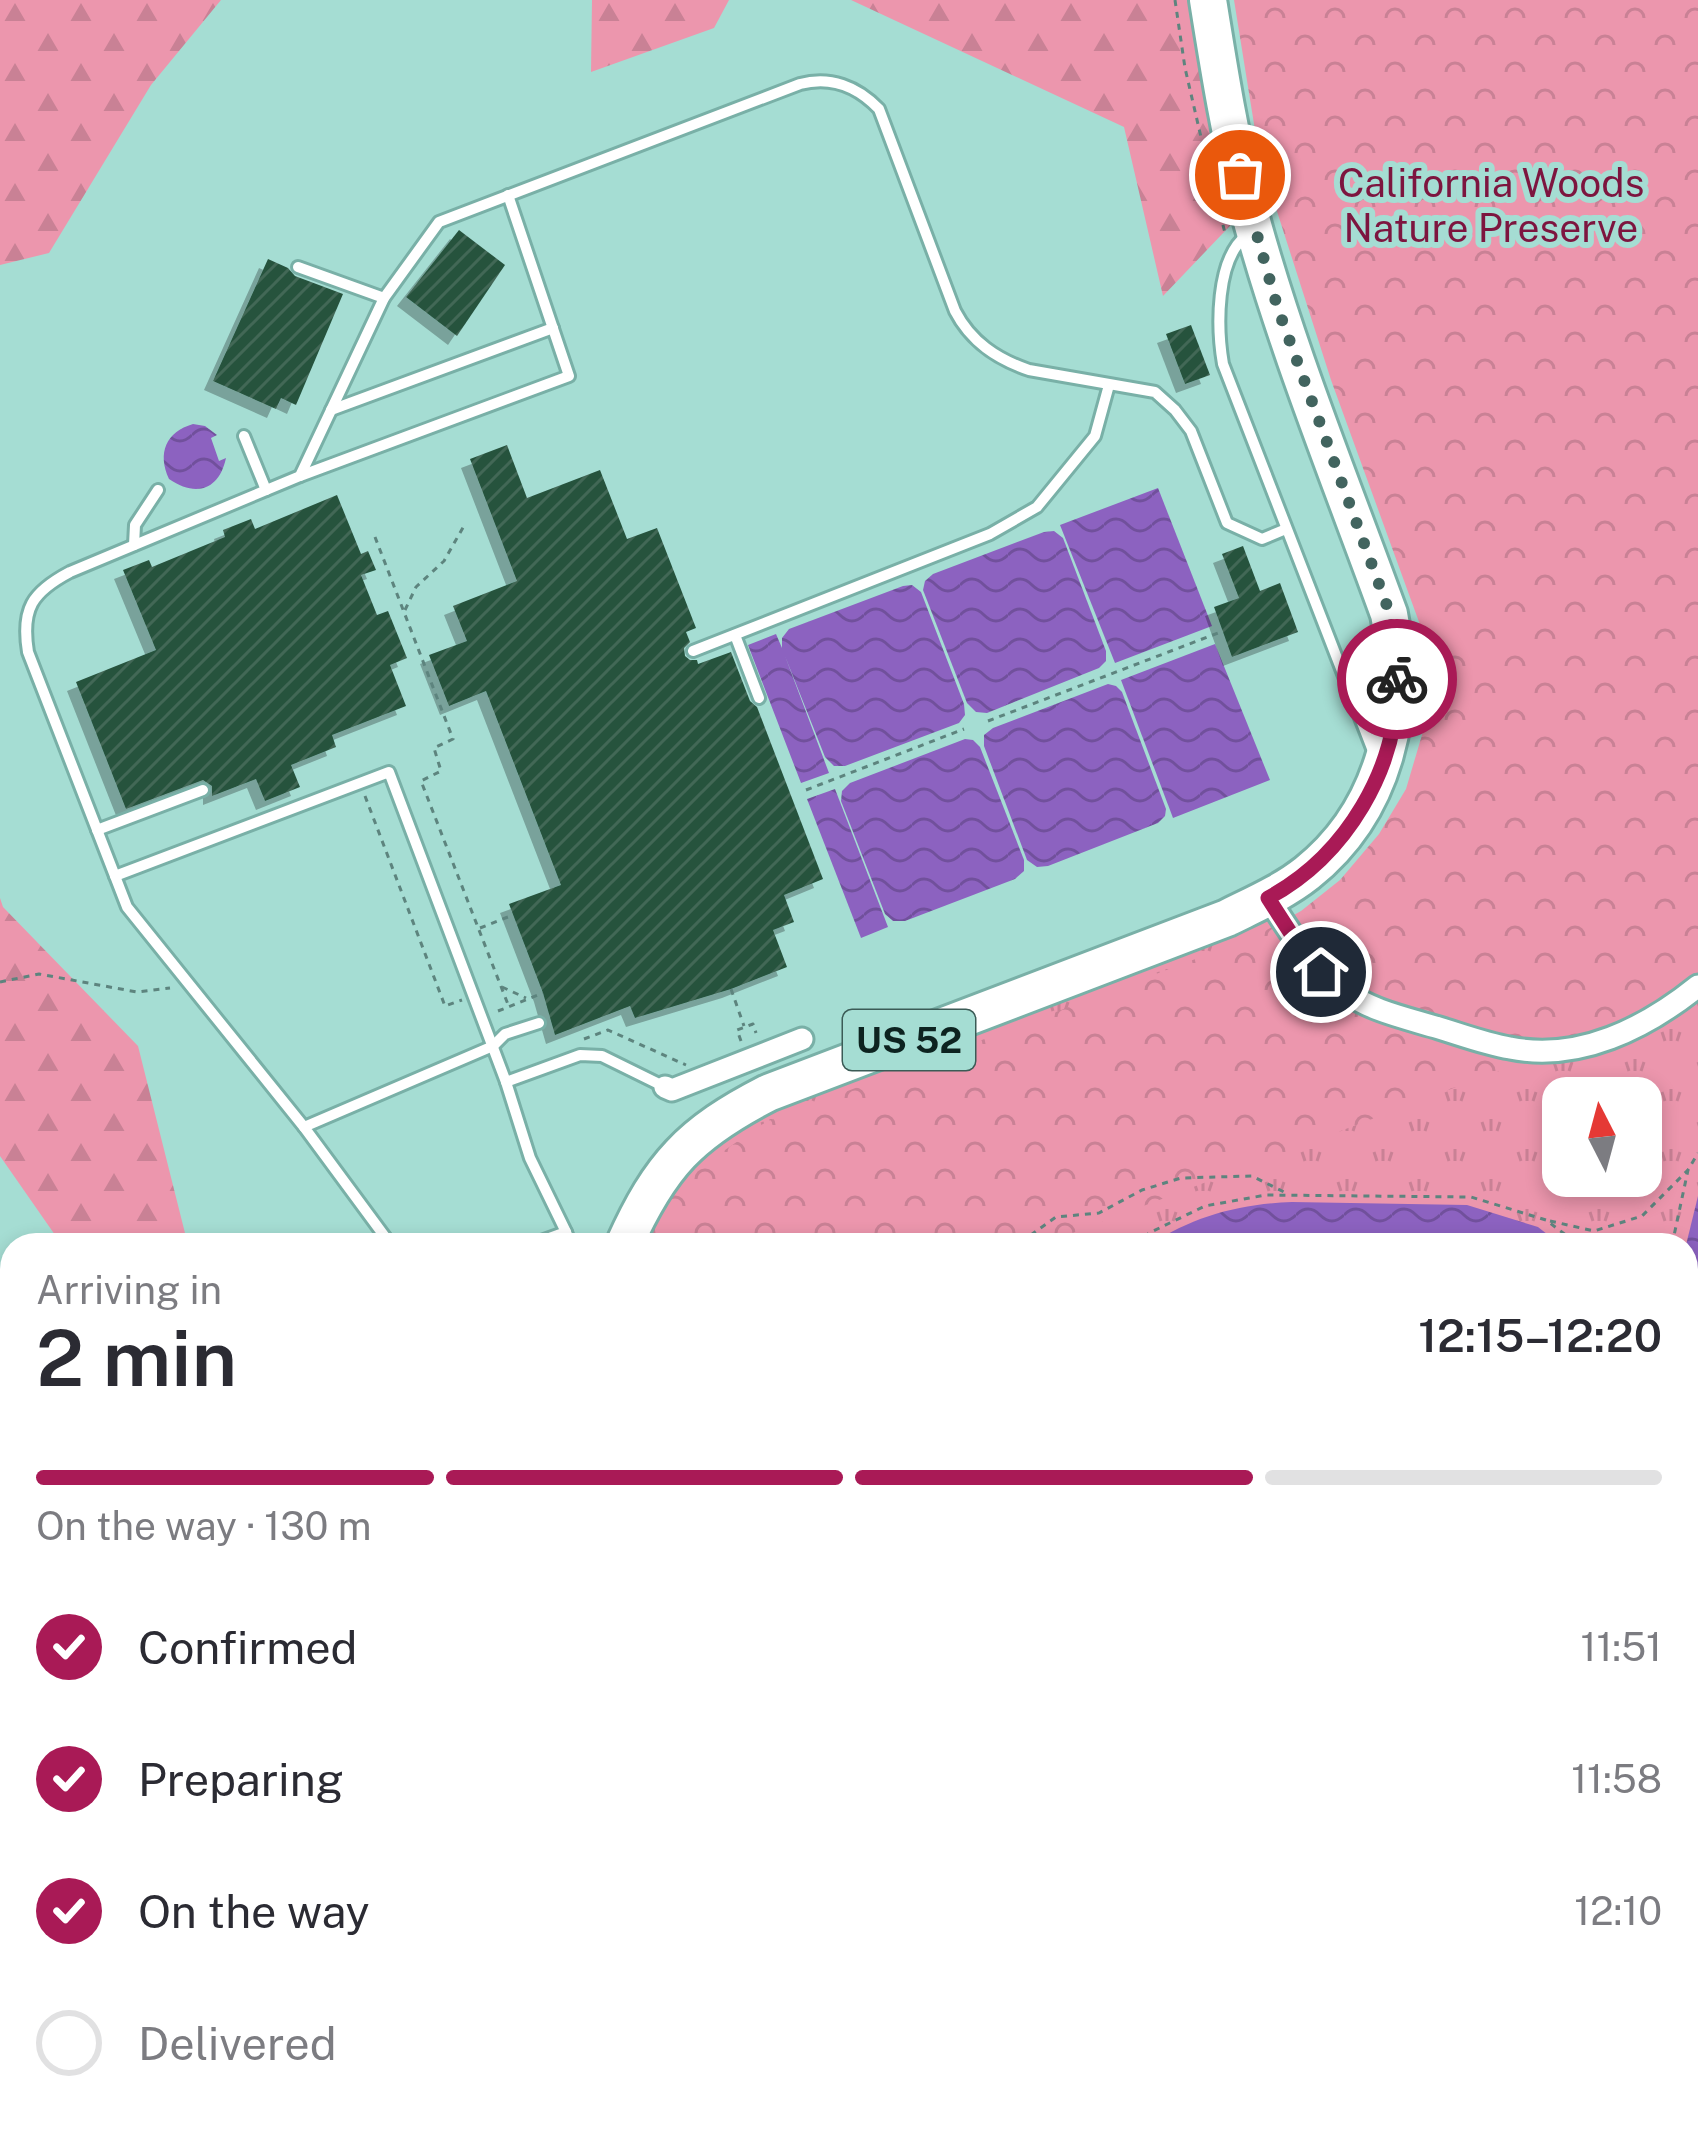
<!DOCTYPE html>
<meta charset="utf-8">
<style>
:root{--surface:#fff;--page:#f2f2f3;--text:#2b2b33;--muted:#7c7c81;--line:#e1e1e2;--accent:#a91a56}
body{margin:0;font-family:"Public Sans",sans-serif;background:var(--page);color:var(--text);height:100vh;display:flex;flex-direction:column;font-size:45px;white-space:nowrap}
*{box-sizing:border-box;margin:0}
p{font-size:39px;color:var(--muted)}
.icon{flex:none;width:66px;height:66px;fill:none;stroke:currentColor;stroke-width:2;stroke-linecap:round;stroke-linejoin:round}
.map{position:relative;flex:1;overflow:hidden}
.drawer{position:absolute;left:0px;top:1233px;width:1698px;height:903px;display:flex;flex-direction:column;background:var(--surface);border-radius:36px 36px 0 0;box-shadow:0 6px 18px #0003}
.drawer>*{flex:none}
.needle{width:78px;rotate:354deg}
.buttons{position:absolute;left:1542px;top:1077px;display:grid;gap:24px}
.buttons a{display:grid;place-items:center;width:120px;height:120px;border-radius:24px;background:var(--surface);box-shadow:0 6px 18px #0003;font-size:60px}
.pin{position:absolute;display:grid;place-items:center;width:102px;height:102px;color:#fff;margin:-51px;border:6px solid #fff;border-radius:50%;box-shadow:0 3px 12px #0007}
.courier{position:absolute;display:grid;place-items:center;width:120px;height:120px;margin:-60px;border:9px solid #a91a56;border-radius:50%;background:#fff;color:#222;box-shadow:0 3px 15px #0007}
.head em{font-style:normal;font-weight:600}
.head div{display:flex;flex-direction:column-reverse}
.head{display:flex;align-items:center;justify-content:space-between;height:204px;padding:0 36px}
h1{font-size:78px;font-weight:600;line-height:90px}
.bar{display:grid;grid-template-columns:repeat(4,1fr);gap:18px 12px;align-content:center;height:144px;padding:0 36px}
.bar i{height:15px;border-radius:9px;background:var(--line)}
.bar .active{background:var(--accent)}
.bar p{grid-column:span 4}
ol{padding:0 36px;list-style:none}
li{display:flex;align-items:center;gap:36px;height:132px}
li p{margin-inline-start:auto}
li .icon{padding:12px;border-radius:50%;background:var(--accent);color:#fff;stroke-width:4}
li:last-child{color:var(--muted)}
li i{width:66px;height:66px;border:6px solid var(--line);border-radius:50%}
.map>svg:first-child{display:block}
</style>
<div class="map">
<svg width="1698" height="2134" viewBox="0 0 1698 2134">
<defs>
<pattern id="grass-tufts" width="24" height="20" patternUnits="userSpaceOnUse" patternTransform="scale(3)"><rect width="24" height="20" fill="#ec96ad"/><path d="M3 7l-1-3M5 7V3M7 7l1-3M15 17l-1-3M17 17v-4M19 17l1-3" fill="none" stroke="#c98195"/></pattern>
<pattern id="forest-firs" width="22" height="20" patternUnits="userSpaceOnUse" patternTransform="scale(3)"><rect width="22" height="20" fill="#ec96ad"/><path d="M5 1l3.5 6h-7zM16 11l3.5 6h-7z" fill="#c98195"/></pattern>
<pattern id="park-crowns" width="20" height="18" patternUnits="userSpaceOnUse" patternTransform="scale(3)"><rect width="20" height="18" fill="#ec96ad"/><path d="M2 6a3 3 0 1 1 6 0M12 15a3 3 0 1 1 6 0" fill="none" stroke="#c98195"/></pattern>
<pattern id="water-waves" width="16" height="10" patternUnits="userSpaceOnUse" patternTransform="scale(3)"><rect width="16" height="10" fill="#8c62c0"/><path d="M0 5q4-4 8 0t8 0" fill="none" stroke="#71509c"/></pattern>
<pattern id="building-hatch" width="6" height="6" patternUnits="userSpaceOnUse" patternTransform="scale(3)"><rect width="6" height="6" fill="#26523e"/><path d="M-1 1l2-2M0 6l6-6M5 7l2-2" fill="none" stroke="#436757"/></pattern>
<filter id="shadow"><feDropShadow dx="-9" dy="9" stdDeviation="0" flood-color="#0004"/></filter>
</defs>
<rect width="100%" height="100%" fill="#a5ddd3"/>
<!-- grass -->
<path fill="url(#grass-tufts)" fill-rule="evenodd" d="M 1268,898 L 1299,947 L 1698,986 L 1698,2134 L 662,2134 L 658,2124 L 1686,2124 L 1686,1245 L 624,1245 L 708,1129 ZM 1563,1098 L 1641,1098 L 1641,1176 L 1563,1176 Z"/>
<!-- forest -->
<g fill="url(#forest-firs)">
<path d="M 0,0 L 221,0 L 151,85 L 49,253 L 0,265 Z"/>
<path d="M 592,0 L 729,0 L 714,28 L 591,72 Z"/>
<path d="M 851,0 L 1208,0 L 1248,207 L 1163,296 L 1124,127 Z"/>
<path d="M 0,898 L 3,907 L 138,1046 L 188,1245 L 62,1245 L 0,1156 Z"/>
<path d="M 12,1967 L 12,2124 L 73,2124 L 61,2134 L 0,2134 L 0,1971 Z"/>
</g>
<!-- park -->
<path fill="url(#park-crowns)" d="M 1234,0 L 1698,0 L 1698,995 L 1041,1245 L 645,1245 L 674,1185 L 766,1122 L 1256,936 L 1301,911 L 1340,880 L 1379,834 L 1406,789 L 1427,718 L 1423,633 L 1331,380 L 1259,155 Z"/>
<!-- water -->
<g fill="url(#water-waves)">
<path d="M 193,424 L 205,426 L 217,435 L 211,438 L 219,461 L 226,458 C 219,491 195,497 169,479 C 157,453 166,432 193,424 Z"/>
<path d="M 1158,488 L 1212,626 L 1115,663 L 1060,525 Z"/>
<path d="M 1054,531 L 1063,538 L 1106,651 L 1106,661 L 1099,668 L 987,713 L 976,712 L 967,703 L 923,590 L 925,581 L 933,574 L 1044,532 Z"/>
<path d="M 912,585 L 921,592 L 964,704 L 965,715 L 959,723 L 845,766 L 834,766 L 825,757 L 785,656 L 829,773 L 801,783 L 748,645 L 776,634 L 782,648 L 782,638 L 789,629 L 903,586 Z"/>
<path d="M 1215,644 L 1270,780 L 1173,818 L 1121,680 Z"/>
<path d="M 1108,684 L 1116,686 L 1122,692 L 1166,809 L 1165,816 L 1158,823 L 1048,866 L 1037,867 L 1027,860 L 984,746 L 984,735 L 993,728 Z"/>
<path d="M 965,739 L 973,740 L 980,747 L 1024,860 L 1024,871 L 1015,879 L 905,921 L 893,921 L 885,914 L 841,801 L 842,791 L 850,783 Z"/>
<path d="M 835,789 L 888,927 L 861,938 L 807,799 Z"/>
<path d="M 1698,1196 L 1698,1396 L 1686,1333 L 1686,1245 Z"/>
<path d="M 1292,1202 L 1467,1205 L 1538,1227 L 1561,1245 L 1150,1245 C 1193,1216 1240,1204 1292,1202 Z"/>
<path d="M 1686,2008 C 1698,2039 1698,2100 1696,2134 L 1283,2134 C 1267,2123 1241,2121 1226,2134 L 925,2134 L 927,2124 L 1686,2124 Z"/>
</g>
<!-- building -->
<g fill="url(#building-hatch)" filter="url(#shadow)">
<path d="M 459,230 L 505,265 L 457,336 L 406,297 Z"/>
<path d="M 268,259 L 288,268 L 295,276 L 343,294 L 296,405 L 281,398 L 276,409 L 213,381 Z"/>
<path d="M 1191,325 L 1210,375 L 1185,384 L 1166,334 Z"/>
<path d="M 507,445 L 527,498 L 600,470 L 627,539 L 657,528 L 696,628 L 686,632 L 690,642 L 684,648 L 685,656 L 690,660 L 697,660 L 698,664 L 731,652 L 750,701 L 757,707 L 823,879 L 784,895 L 794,922 L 773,930 L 787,967 L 731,989 L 635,1018 L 630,1006 L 555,1035 L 543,993 L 509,904 L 561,885 L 486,691 L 449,706 L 429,655 L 467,641 L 453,606 L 517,581 L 470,459 Z"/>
<path d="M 337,495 L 361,554 L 368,551 L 376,570 L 361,575 L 377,615 L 388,611 L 407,658 L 390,665 L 406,706 L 332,735 L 336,747 L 291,765 L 300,787 L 265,801 L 256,779 L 212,796 L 212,786 L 203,780 L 126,809 L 76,682 L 156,650 L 123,570 L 149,560 L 152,567 L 225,537 L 223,530 L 251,519 L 255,529 Z"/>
<path d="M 1243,546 L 1260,591 L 1280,583 L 1298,632 L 1232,657 L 1214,607 L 1239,598 L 1222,554 Z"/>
</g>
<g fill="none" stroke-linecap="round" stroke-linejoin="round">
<!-- lane casing -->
<g stroke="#79b0a7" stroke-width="16">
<g id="lane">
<path d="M 1247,235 C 1215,259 1217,329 1223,364 L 1373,751"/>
<path d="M 298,267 L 384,298"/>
<path d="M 331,410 L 553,328"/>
<path d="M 244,436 L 266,490"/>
<path d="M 300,476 L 569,376 L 508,195"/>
<path d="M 134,545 L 135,525 L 158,490"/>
<path d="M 735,635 L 759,698"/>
<path d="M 693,651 L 990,534 L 1037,507 L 1095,436 L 1109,385"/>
<path d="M 97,830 L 203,790"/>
<path d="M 115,876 L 28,652 C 21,609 32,592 70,572 L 300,476 L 384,298 L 439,222 L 800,84 C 830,76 857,86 879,109 L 955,311 C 971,342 997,359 1029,370 L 1155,392 L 1175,410 L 1191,431 L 1227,523 L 1262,539 L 1286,529"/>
<path d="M 506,1082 L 580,1055 L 602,1056 L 665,1087"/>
<path d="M 304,1127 L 127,907 L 115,876 L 389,772 L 506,1082 L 530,1158 L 566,1232"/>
<path d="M 365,1245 L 385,1237"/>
<path d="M 391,1245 L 304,1127 L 493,1046 L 505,1034 L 539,1023"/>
<path d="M 530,1245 L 566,1232 L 571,1245"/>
<path d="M 0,1568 L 12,1563"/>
<path d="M 412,2124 L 413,2134"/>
</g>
</g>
<!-- street casing -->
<g stroke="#79b0a7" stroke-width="27">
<g id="street">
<path d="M 1268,898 C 1290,932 1310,966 1344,991 C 1371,1011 1406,1018 1439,1028 C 1462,1035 1486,1044 1510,1048 C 1579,1062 1646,1028 1698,986"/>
<path d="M 665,1087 L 672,1090 L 802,1039"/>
<path d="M 254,2124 L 258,2134"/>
<path d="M 179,2134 L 200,2124"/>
</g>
</g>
<!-- primary casing -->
<g stroke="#79b0a7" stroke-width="42">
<g id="primary">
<path d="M 624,1245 C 660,1165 690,1133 768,1093 L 1227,918 C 1255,904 1283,892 1307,873 C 1386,810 1408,708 1389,614 C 1340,479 1285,345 1248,207 C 1230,139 1219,69 1208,0"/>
<path d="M 561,2124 L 561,2134"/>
</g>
</g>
<!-- path -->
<g stroke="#5d847e" stroke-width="3" stroke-dasharray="6 6" stroke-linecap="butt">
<path d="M 1175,0 L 1185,68 L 1207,163"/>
<path d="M 1214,190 L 1225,233"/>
<path d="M 375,537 L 453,739 L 434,748 L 441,771 L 421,781 L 509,1007"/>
<path d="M 405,610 L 416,587 L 444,561 L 465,524"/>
<path d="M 988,721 L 1218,633"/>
<path d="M 806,790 L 964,729"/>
<path d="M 365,796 L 445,1006 L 462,1000"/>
<path d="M 480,928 L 513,915"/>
<path d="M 0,982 L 39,974 L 137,992 L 170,988"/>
<path d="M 502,987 L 526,998"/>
<path d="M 731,989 L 744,1026"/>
<path d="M 498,1011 L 543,993"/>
<path d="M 584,1039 L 608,1030 L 686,1065"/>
<path d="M 741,1041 L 737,1030 L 753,1024 L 756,1033"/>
<path d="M 1550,1221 L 1594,1231 L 1642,1216 L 1688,1170"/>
<path d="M 1025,1245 L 1028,1237 L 1056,1217 L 1099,1213 L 1142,1190 L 1181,1178 L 1252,1176 L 1288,1194"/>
<path d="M 1135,1245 L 1149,1233 L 1205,1206 L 1266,1195 L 1471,1197 L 1546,1220 L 1579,1245"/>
<path d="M 1672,1245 L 1688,1170 L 1698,1153"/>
<path d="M 1686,1400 L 1698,1433"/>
<path d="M 1686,1713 L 1698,1724"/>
<path d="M 1686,1923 L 1698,1938"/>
<path d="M 1686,1992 L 1698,2015"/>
<path d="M 871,2124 L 871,2134"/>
<path d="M 919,2134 L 921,2124"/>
<path d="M 1238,2134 L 1273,2129 L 1277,2134"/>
</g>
<!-- lane -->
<use href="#lane" stroke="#fff" stroke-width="10"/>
<!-- street -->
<use href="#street" stroke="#fff" stroke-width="21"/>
<!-- primary -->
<use href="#primary" stroke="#fff" stroke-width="36"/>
</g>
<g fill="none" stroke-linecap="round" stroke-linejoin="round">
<!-- done -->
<path stroke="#42645f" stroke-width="12" stroke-dasharray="0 21.6" d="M 1240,175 L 1278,309 L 1390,614 L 1397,679"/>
<!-- route -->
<path stroke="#a91a56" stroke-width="15" d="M 1321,972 L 1299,946 L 1268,898 C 1346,856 1399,768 1397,679"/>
</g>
<g text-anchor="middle" stroke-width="12" stroke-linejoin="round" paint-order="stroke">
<!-- shield labels -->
<rect fill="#a5ddd3" stroke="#3b5b56" stroke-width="3" x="843" y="1010" width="132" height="60" rx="9"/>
<g font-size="36" font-weight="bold" fill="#0d2320">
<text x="909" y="1053">US 52</text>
</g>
<!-- park labels -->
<g font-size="39" fill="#7d153f" stroke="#a5ddd3">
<text x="1491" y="197">California Woods<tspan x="1491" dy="45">Nature Preserve</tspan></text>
</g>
</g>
</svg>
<div class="buttons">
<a><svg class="needle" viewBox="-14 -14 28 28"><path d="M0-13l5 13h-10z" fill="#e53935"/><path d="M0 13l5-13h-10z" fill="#7c7c81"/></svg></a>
</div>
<div class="pin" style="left:1240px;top:175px;background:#ea580c"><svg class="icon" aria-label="bag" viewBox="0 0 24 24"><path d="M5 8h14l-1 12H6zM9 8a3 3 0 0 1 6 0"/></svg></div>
<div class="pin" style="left:1321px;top:972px;background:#1f2937"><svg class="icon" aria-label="home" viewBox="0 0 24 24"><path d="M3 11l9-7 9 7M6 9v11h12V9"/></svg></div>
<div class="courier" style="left:1397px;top:679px"><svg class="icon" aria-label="bike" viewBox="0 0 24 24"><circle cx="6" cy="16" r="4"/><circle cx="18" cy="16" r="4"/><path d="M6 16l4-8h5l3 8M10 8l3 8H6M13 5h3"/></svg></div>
<section class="drawer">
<div class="head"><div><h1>2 min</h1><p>Arriving in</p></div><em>12:15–12:20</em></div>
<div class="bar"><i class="active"></i><i class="active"></i><i class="active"></i><i></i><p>On the way · 130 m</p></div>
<ol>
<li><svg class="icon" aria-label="check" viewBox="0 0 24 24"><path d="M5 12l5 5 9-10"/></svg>Confirmed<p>11:51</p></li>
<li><svg class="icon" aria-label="check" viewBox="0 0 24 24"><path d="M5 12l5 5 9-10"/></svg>Preparing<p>11:58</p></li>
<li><svg class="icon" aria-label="check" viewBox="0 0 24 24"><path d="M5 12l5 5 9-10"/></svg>On the way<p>12:10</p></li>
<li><i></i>Delivered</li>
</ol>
</section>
</div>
